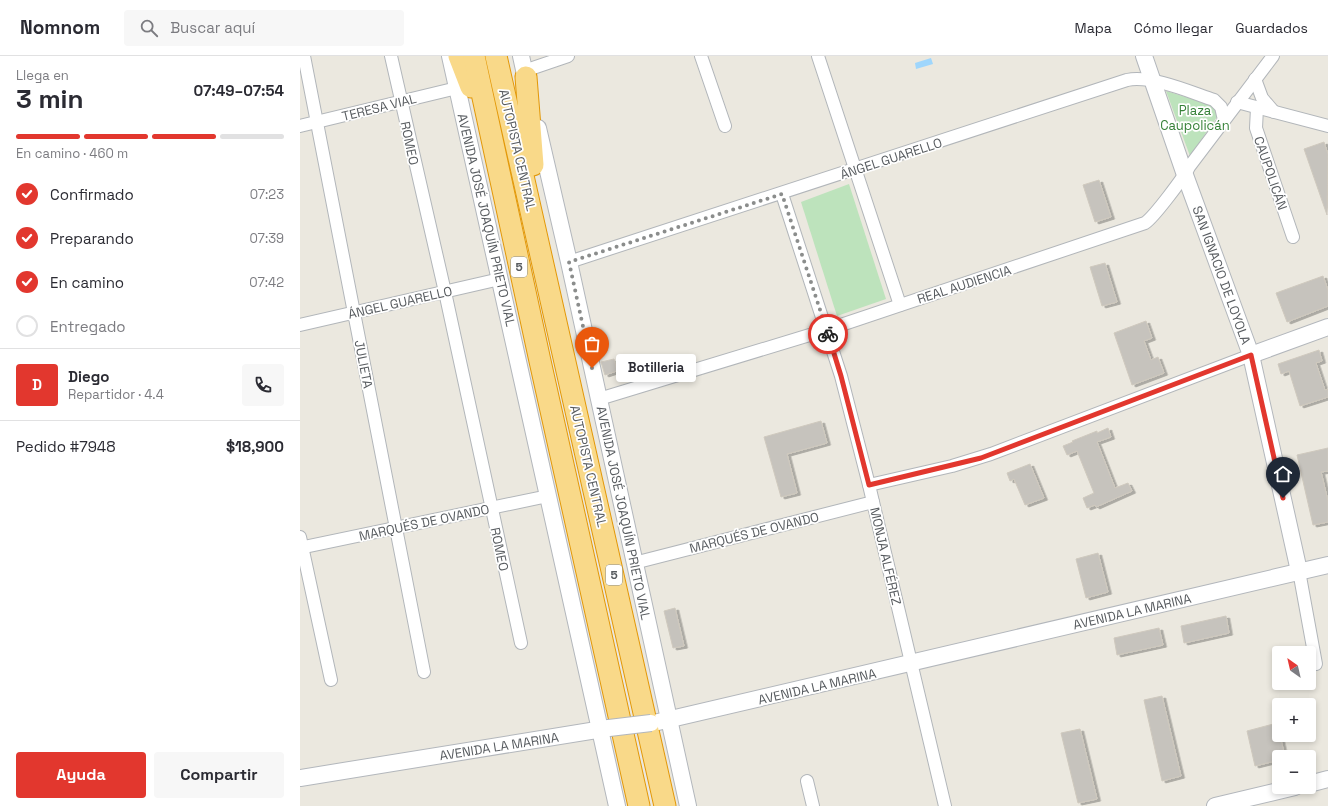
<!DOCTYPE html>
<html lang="es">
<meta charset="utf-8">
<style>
:root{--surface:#fff;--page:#f7f7f7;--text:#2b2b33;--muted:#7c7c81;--line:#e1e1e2;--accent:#e2372e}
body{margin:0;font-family:"Space Grotesk",sans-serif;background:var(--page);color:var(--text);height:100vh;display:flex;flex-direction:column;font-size:15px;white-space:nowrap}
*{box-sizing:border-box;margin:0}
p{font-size:13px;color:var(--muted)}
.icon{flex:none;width:22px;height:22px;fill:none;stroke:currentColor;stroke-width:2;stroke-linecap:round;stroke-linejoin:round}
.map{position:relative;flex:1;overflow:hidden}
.sheet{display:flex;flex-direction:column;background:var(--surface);width:300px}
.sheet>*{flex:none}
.needle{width:26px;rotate:326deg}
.tools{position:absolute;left:972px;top:590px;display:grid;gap:8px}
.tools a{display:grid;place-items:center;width:44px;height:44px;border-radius:4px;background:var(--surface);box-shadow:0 2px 6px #0003;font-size:20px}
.pin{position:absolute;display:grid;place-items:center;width:34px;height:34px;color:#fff;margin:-41px -17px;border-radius:50% 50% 50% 0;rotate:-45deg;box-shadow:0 0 4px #0007}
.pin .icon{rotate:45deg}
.courier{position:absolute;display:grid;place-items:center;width:40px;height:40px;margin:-20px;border:3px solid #e2372e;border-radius:50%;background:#fff;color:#222;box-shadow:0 1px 5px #0007}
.bubble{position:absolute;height:28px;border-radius:4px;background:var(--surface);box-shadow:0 2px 6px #0003;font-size:13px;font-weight:700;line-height:28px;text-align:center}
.head em{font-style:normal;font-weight:700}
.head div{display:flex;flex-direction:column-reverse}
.head{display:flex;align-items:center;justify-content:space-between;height:68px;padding:0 16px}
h1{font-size:26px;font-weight:700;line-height:30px}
.bar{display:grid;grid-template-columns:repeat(4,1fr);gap:6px 4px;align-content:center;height:48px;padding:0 16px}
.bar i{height:5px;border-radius:3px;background:var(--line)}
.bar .active{background:var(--accent)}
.bar p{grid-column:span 4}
.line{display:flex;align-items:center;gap:10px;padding:0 16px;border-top:1px solid var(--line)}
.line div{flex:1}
.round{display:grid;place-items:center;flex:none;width:42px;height:42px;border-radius:4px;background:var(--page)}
ol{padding:0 16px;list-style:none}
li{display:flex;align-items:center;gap:12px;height:44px}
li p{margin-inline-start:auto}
li .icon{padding:4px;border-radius:50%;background:var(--accent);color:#fff;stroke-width:4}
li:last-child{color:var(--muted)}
li i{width:22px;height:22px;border:2px solid var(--line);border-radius:50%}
.action{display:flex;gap:8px;margin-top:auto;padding:8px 16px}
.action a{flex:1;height:46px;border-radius:4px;background:var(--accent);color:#fff;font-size:16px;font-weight:700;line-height:46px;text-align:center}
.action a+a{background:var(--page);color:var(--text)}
header{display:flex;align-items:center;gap:24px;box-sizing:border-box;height:56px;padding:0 20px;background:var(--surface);border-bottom:1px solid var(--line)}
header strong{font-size:19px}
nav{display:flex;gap:22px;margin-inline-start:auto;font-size:14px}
.search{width:280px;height:36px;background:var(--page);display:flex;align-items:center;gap:10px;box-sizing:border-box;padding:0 14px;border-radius:4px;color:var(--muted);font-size:15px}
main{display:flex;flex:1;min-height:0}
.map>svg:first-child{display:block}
</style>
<header>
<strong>Nomnom</strong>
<div class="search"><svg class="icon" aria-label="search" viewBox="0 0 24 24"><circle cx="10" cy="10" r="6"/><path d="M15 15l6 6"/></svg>Buscar aquí</div>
<nav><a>Mapa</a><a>Cómo llegar</a><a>Guardados</a></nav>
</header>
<main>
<section class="sheet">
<div class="head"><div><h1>3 min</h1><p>Llega en</p></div><em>07:49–07:54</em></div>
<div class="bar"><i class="active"></i><i class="active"></i><i class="active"></i><i></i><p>En camino · 460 m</p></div>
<ol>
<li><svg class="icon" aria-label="check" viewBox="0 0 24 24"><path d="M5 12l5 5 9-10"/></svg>Confirmado<p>07:23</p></li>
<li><svg class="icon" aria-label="check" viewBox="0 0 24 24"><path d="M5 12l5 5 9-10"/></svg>Preparando<p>07:39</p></li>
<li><svg class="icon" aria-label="check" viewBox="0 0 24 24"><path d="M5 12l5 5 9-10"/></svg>En camino<p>07:42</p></li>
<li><i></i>Entregado</li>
</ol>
<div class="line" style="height:72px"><b class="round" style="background:var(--accent);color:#fff">D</b><div><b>Diego</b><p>Repartidor · 4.4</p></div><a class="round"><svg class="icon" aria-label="phone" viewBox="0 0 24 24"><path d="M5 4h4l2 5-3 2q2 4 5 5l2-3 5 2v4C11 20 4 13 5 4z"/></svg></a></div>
<div class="line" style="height:52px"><div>Pedido #7948</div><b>$18,900</b></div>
<div class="action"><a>Ayuda</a><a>Compartir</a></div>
</section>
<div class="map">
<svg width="1028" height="750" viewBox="0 0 1028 750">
<defs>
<filter id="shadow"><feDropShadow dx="3.5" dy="2" stdDeviation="0" flood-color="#0004"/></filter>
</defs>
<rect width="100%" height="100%" fill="#ebe8df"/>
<!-- green -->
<g fill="#bde3bc">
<path d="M 866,35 L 915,50 L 919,58 L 890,100 Z"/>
<path d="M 549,128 L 586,243 L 537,260 L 501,146 Z"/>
</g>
<!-- water -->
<path fill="#9fd6fc" d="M 631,2 L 633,8 L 616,13 L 615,7 Z"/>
<!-- building -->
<g fill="#c6c3bd" stroke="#cfc9be" filter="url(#shadow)">
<path d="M 1024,86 L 1028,98 L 1027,159 L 1004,93 Z"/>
<path d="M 799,124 L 811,161 L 795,166 L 783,129 Z"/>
<path d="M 805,207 L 817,246 L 802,250 L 790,211 Z"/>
<path d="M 1023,220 L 1028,234 L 1028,250 L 987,266 L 976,237 Z"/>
<path d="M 846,265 L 852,282 L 844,285 L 851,304 L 858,301 L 864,317 L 832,329 L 814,277 Z"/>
<path d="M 1019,294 L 1022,305 L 1016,307 L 1025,334 L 1028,333 L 1028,341 L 1000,350 L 989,315 L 981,318 L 978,308 Z"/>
<path d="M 314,303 L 317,315 L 305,319 L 301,306 Z"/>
<path d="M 521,365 L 527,387 L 487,398 L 497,437 L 481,441 L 464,381 Z"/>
<path d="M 808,372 L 811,381 L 797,386 L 815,432 L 828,427 L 832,435 L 796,451 L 795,449 L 787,452 L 783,442 L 794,437 L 777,395 L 767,399 L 763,390 L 773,386 L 772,385 L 797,375 L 797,377 Z"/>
<path d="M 1028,392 L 1028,415 L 1021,416 L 1028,445 L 1028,466 L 1013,469 L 997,399 Z"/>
<path d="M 730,408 L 744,442 L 725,449 L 714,423 L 710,425 L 707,417 Z"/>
<path d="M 798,497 L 808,536 L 786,542 L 776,503 Z"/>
<path d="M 375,552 L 384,590 L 373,592 L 364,555 Z"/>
<path d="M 926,560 L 929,577 L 884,587 L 881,570 Z"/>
<path d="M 859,572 L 863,589 L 817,599 L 814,582 Z"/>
<path d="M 862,640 L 881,720 L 862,725 L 844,644 Z"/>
<path d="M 977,667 L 985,701 L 979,701 L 979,704 L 955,710 L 947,675 Z"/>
<path d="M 780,673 L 797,743 L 778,747 L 761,677 Z"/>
</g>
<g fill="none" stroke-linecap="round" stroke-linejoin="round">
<!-- street casing -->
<g stroke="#b2b6ba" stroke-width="14">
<g id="street">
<path d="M 4,0 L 124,616"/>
<path d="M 91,0 L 145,236 L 221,587"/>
<path d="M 401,0 L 425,70"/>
<path d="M 518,0 L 600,249"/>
<path d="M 224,15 L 268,0"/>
<path d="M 955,23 L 962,42 L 974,56"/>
<path d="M 937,46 L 1028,70"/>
<path d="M 957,52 L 956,72 L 993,181"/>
<path d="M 0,70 L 157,32"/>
<path d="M 482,138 L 541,320 L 569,429 L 645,750"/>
<path d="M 269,206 L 827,24 C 852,19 890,36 914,44 L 921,51 L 924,64"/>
<path d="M 0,269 L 200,223"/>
<path d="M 299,343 L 526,274 L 845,167 C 854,161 884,121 889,111 L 973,0"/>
<path d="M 569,429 L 652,410 L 691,398 L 951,299"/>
<path d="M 0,481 L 31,624"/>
<path d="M 0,492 L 248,440"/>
<path d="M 334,507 L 573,446"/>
<path d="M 999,515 L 1016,608"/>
<path d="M 507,725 L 513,750"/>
</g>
</g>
<!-- secondary casing -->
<g stroke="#b3b7bc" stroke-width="18">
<g id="secondary">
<path d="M 150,0 L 317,750"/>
<path d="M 221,0 L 228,32"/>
<path d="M 844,0 L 885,119 L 951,299 L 999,515"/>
<path d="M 238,72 L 269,206 L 388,750"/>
<path d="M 951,299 L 1028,271"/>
<path d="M 358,666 L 1028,509"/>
<path d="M 0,722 L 309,672"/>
<path d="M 1009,728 L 1028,723"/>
<path d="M 915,750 L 995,731"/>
</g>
</g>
<!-- highway casing -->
<g stroke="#e39808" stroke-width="23">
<g id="highway">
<path d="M 159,0 L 171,31"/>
<path d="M 174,0 L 240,305 L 339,750"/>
<path d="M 196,0 L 365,750"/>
<path d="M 226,21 L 233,109"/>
</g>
</g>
<!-- street -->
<use href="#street" stroke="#fff" stroke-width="12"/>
<!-- secondary -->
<use href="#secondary" stroke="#fff" stroke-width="16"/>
<!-- highway -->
<use href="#highway" stroke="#f9d989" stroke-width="21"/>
<!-- secondary-bridge casing -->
<g stroke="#b3b7bc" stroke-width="18" stroke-linecap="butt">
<path id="secondary-bridge" d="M 309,672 L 351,667"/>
</g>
<!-- secondary-bridge -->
<use href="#secondary-bridge" stroke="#fff" stroke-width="16"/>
</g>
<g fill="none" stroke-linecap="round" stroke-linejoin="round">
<!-- done -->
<path stroke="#8b8d8c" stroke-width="4" stroke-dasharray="0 7.2" d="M 292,312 L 269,206 L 482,138 L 528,278"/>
<!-- route -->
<path stroke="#e2372e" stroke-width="5" d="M 528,278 L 541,320 L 569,429 L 681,402 L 951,299 L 983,442"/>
</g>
<g text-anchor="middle" stroke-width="3.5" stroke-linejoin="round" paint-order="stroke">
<!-- shield labels -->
<g fill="#fff" stroke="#8a8d90" stroke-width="1">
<rect x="211" y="201" width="16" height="20" rx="3"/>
<rect x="306" y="509" width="16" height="20" rx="3"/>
</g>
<g font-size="12" font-weight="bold" fill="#585c60">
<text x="219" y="215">5</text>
<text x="314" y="523">5</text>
</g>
<!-- street labels -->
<g font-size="13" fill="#585c60" stroke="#fff">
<text transform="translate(79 51) rotate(-14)" y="5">TERESA VIAL</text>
<text transform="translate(110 87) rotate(78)" y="5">ROMEO</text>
<text transform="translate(218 94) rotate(77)" y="5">AUTOPISTA CENTRAL</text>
<text transform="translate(591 102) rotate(-18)" y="5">ÁNGEL GUARELLO</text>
<text transform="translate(971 117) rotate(71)" y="5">CAUPOLICÁN</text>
<text transform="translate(187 164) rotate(77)" y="5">AVENIDA JOSÉ JOAQUÍN PRIETO VIAL</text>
<text transform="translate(922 219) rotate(70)" y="5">SAN IGNACIO DE LOYOLA</text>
<text transform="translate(664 228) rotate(-18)" y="5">REAL AUDIENCIA</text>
<text transform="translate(100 246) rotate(-13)" y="5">ÁNGEL GUARELLO</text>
<text transform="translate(64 308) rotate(79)" y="5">JULIETA</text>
<text transform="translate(289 410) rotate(77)" y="5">AUTOPISTA CENTRAL</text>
<text transform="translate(324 457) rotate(78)" y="5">AVENIDA JOSÉ JOAQUÍN PRIETO VIAL</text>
<text transform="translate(124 466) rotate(-12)" y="5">MARQUÉS DE OVANDO</text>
<text transform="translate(454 476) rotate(-14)" y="5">MARQUÉS DE OVANDO</text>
<text transform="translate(200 493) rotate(78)" y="5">ROMEO</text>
<text transform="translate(586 500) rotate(77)" y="5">MONJA ALFÉREZ</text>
<text transform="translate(832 555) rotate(-13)" y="5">AVENIDA LA MARINA</text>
<text transform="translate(517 630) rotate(-13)" y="5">AVENIDA LA MARINA</text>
<text transform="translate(199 690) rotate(-9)" y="5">AVENIDA LA MARINA</text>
</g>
<!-- park labels -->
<g font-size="13" fill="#368138" stroke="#fff">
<text x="895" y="59">Plaza<tspan x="895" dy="15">Caupolicán</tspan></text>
</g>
</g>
</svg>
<div class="tools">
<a><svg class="needle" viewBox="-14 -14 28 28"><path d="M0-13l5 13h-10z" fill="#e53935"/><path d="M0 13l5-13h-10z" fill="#7c7c81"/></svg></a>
<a>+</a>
<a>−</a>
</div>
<div class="pin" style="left:292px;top:312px;background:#ea580c"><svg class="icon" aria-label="bag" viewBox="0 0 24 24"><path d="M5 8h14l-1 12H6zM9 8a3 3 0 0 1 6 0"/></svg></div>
<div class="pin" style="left:983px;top:442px;background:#1f2937"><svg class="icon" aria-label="home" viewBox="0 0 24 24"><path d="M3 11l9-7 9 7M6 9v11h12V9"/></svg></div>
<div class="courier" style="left:528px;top:278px"><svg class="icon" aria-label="bike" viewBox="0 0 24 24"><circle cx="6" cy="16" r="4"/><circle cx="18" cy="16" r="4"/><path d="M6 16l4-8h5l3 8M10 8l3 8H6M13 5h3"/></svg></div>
<div class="bubble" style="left:316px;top:298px;width:80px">Botilleria</div>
</div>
</main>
